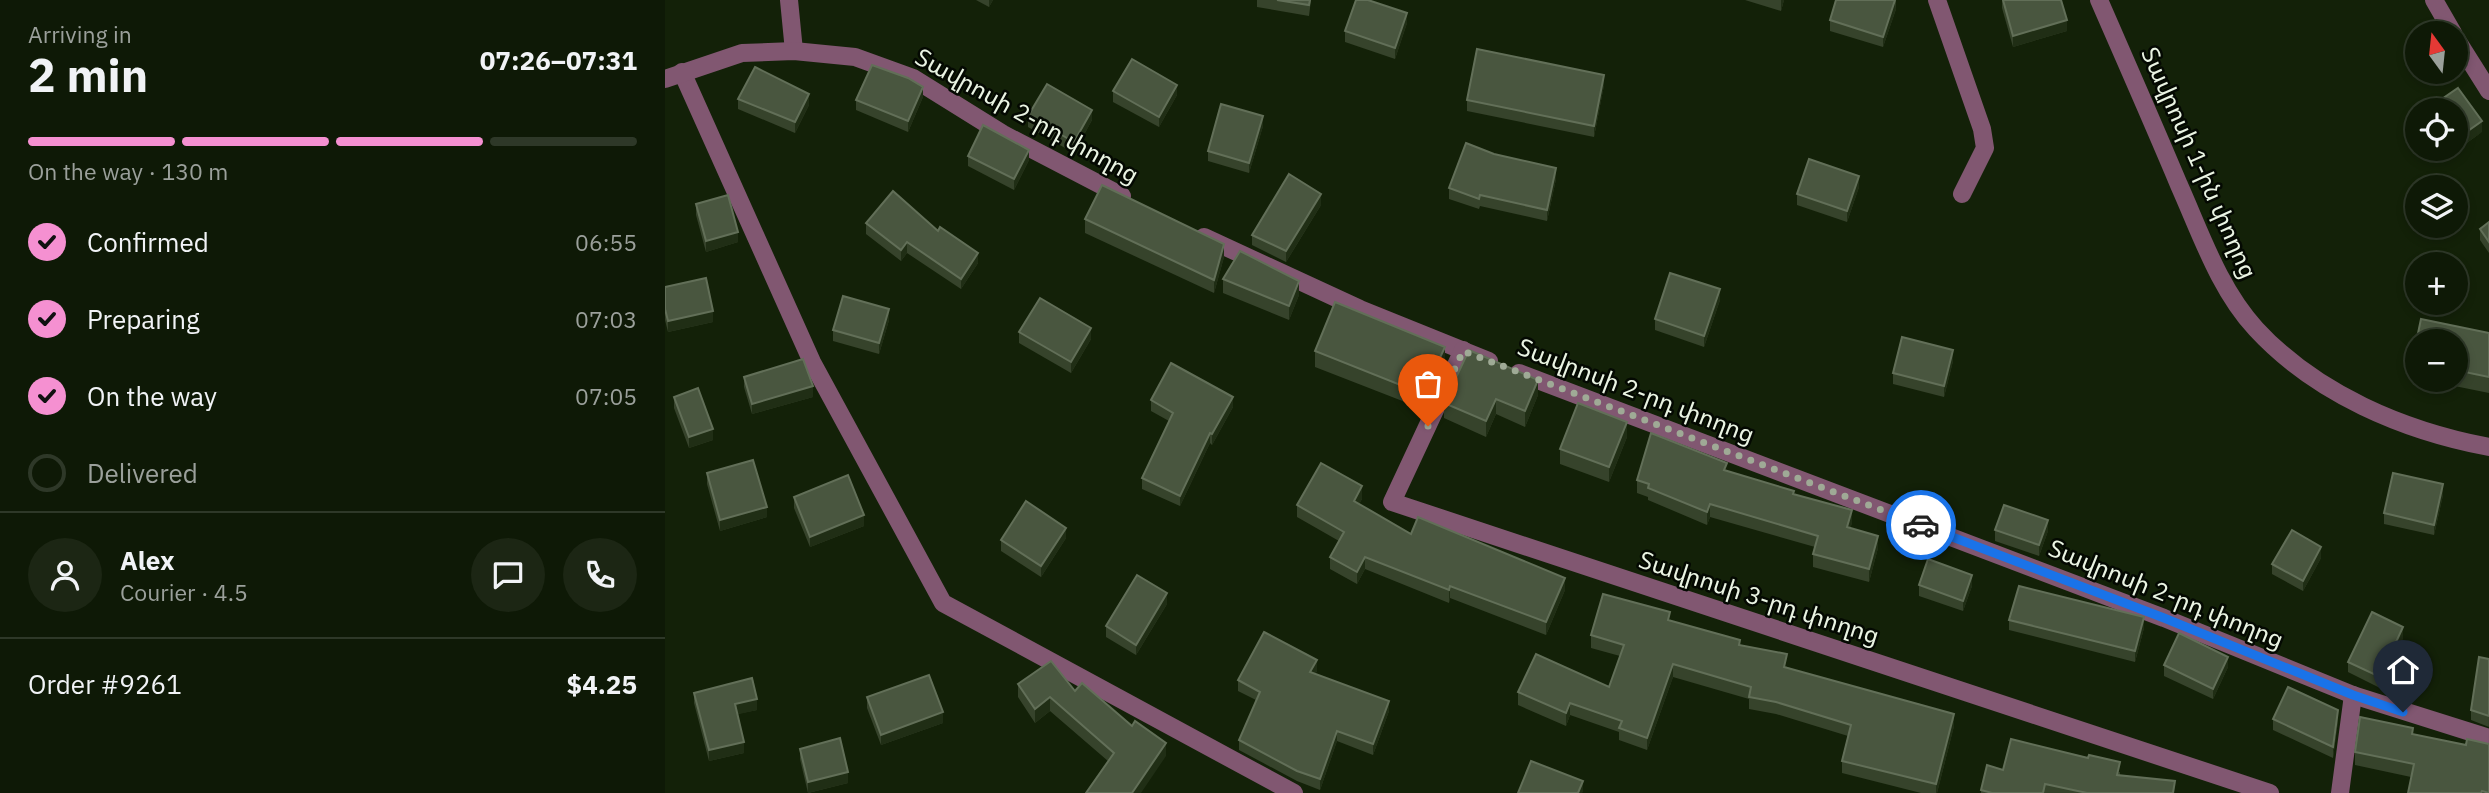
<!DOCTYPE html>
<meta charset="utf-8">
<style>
:root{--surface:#0e1906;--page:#1c2614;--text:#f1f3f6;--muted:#9ba09b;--line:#2e3828;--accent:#f590d1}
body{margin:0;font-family:"IBM Plex Sans","Noto Sans Armenian",sans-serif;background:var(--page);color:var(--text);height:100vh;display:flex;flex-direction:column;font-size:26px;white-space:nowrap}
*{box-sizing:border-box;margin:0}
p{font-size:23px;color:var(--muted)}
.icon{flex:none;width:38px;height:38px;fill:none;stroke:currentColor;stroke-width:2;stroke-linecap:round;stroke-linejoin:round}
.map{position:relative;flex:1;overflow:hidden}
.panel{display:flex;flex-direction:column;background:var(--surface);width:665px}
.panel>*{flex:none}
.needle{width:46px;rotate:345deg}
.buttons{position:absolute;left:1740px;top:21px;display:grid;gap:14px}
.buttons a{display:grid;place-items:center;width:63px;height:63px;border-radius:50%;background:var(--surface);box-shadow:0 4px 10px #0003,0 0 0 2px var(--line);font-size:35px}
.pin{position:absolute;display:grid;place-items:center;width:60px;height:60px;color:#fff;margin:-72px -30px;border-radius:50% 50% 50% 0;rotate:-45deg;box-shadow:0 0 7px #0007}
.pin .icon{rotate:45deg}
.courier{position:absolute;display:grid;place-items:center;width:70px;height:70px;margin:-35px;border:5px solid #1a73e8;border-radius:50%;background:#fff;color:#222;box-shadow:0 2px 9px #0007}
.head em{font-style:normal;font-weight:700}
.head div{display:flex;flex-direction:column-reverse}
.head{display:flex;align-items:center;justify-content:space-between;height:119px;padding:0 28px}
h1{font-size:46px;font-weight:700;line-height:52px}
.bar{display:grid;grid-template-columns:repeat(4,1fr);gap:10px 7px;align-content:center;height:84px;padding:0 28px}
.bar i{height:9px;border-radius:5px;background:var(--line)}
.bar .current{background:var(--accent)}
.bar p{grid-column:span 4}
.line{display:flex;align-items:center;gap:18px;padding:0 28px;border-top:2px solid var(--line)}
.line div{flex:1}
.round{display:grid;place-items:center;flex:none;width:74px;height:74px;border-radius:37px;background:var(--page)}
ol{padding:0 28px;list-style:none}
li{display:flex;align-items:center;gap:21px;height:77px}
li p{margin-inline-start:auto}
li .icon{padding:7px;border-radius:50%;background:var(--accent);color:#111;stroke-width:4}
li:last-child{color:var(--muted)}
li i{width:38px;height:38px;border:4px solid var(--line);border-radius:50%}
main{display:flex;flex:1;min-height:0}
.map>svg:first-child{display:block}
</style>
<main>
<section class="panel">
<div class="head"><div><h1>2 min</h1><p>Arriving in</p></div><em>07:26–07:31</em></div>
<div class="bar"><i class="current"></i><i class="current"></i><i class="current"></i><i></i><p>On the way · 130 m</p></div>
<ol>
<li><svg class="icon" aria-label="check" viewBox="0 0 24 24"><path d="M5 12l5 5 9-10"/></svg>Confirmed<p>06:55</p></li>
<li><svg class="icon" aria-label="check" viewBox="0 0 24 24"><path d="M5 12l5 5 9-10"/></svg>Preparing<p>07:03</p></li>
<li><svg class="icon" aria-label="check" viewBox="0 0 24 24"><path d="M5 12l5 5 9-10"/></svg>On the way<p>07:05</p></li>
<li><i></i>Delivered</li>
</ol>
<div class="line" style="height:126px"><a class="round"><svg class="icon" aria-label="person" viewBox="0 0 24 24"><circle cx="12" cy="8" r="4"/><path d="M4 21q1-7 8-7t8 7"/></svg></a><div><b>Alex</b><p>Courier · 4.5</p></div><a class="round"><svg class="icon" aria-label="chat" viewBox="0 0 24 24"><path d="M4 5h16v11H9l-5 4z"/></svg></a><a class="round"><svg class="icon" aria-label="phone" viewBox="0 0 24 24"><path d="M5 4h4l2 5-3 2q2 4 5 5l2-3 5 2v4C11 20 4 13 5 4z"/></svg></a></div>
<div class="line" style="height:91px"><div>Order #9261</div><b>$4.25</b></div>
</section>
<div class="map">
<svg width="1824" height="793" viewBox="0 0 1824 793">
<rect width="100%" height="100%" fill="#132108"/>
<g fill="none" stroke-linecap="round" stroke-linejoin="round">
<!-- minor -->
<g stroke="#815771" stroke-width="18">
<path d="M 124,0 L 129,51"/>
<path d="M 1272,0 L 1317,129 L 1320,148 L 1297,194"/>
<path d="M 1434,0 C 1461,62 1488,123 1514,185 C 1536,234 1554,289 1591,329 C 1651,394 1739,431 1824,447"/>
<path d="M 1769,0 L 1788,33"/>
<path d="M 1790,37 L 1824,91"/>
<path d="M 17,72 L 147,362 L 278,603 L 629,793"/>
<path d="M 0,79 L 77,53 L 129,51 L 190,57 L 248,78 L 338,134 L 457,196"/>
<path d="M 539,237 L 695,309 L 824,361"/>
<path d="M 798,350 L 727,502 L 1605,793"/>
<path d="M 854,373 L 1499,618 L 1688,695 L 1824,738"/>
<path d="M 1675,793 L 1688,695"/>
</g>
</g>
<!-- wall -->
<g fill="#36432b">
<path d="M 311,0 L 328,0 L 324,7 Z"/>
<path d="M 592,0 L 646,0 L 644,16 L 592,7 Z"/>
<path d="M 1080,0 L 1119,0 L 1116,11 Z"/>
<path d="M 1231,0 L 1231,9 L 1218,47 L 1165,31 L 1165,20 Z"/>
<path d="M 1337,0 L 1396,0 L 1402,31 L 1348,47 L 1337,8 Z"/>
<path d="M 742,23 L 730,59 L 680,42 L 680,31 Z"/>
<path d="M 939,85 L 929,137 L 802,111 L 802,100 Z"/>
<path d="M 448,91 L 512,95 L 494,127 L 448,102 Z"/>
<path d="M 258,97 L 243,132 L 191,110 L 191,100 Z"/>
<path d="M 73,99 L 144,105 L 130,133 L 73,109 Z"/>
<path d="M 363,116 L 427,120 L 409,153 L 363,127 Z"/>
<path d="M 598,126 L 584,173 L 543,161 L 543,151 Z"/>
<path d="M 1817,132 L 1775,162 L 1766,149 L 1790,149 Z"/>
<path d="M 303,156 L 364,160 L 349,190 L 303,166 Z"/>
<path d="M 891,179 L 882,221 L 815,206 L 814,209 L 784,199 L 784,188 Z"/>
<path d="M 1194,187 L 1182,222 L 1132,205 L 1132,194 Z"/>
<path d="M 31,204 L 73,242 L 41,252 L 31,215 Z"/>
<path d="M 656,205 L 621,262 L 587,245 L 587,235 Z"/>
<path d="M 420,219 L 559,257 L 549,293 L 420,233 Z"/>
<path d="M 1824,222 L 1824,253 L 1815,240 L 1815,229 Z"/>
<path d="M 201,223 L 273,231 L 313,263 L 296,289 L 242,253 L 236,261 L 201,234 Z"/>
<path d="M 558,279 L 634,295 L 624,320 L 558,293 Z"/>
<path d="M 0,287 L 48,322 L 3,332 L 0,320 Z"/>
<path d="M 1055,300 L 1039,347 L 990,330 L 990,319 Z"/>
<path d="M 1756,319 L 1824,333 L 1824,393 L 1760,380 L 1790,380 L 1790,341 L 1752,341 L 1752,378 L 1747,377 L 1747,362 Z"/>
<path d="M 224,320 L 214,354 L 168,341 L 168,330 Z"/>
<path d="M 354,332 L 426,339 L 406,373 L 354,343 Z"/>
<path d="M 650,351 L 780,362 L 758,409 L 650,367 Z"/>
<path d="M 1288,361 L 1279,397 L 1228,384 L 1228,373 Z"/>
<path d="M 79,377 L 148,397 L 87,414 L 79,387 Z"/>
<path d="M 873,395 L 860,427 L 831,414 L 821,437 L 779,418 L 779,403 Z"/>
<path d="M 9,397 L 48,440 L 24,448 L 9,408 Z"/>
<path d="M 486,400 L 568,407 L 547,445 L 545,443 L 515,506 L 477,489 L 477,478 L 504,421 L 486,411 Z"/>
<path d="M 962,437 L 944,482 L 895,464 L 895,449 Z"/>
<path d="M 1062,471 L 1129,495 L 1187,523 L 1185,528 L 1213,548 L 1204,582 L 1148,567 L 1148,554 L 1150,547 L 1045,517 L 1042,525 L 983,500 L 983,497 L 972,493 L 972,480 Z"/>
<path d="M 42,473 L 102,517 L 55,531 L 42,484 Z"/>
<path d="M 1778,495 L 1769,535 L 1719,524 L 1719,513 Z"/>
<path d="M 129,497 L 199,526 L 145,547 L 129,508 Z"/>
<path d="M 697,499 L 694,504 L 746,534 L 900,590 L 881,635 L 785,598 L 784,603 L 700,569 L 692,584 L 665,569 L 665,557 L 674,541 L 632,517 L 632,505 Z"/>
<path d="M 1330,530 L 1383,531 L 1374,556 L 1330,541 Z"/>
<path d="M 401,538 L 376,577 L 336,551 L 336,540 Z"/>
<path d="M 1656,558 L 1638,591 L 1607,574 L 1607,564 Z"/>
<path d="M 1254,585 L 1307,586 L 1298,611 L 1254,596 Z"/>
<path d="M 502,604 L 471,655 L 441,637 L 441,626 Z"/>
<path d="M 1005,620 L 1075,645 L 1122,667 L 1289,726 L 1272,793 L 1256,793 L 1177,773 L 1177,761 L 1183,736 L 1111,714 L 1084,709 L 1084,699 L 1008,677 L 982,750 L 954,740 L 954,732 L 905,715 L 901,726 L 853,705 L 853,692 L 944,687 L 955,656 L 926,648 L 926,635 Z"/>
<path d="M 1344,620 L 1479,628 L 1470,662 L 1344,630 Z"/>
<path d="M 1738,638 L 1715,688 L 1683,672 L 1683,662 Z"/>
<path d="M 1824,659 L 1824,727 L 1806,720 L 1806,710 Z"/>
<path d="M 1499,665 L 1563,667 L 1548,699 L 1499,676 Z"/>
<path d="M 652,671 L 650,674 L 724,711 L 708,755 L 672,741 L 655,790 L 632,781 L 574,750 L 574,740 L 591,700 L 573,691 L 573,680 Z"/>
<path d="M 353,684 L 410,691 L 501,756 L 443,761 L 385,711 L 370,723 L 353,697 Z"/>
<path d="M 29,693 L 92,710 L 72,714 L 79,753 L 44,761 L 29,703 Z"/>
<path d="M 202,697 L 278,723 L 216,745 L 202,708 Z"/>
<path d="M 1608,719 L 1673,721 L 1668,758 L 1608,730 Z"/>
<path d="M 1748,735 L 1824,793 L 1743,793 L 1746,777 L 1690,765 L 1690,752 Z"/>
<path d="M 135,749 L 183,783 L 143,793 L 135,759 Z"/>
<path d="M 1455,772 L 1455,775 L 1510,793 L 1316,793 L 1316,790 Z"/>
</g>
<!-- shaded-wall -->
<g fill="#202e15">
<path d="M 324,0 L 328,0 L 324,7 Z"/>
<path d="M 1116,0 L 1119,0 L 1116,11 Z"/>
<path d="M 1230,0 L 1231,9 L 1218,47 L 1218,37 Z"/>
<path d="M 742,13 L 742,23 L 730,59 L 730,48 Z"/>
<path d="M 1402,20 L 1402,31 L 1348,47 L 1348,36 Z"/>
<path d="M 939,75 L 939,85 L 929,137 L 929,126 Z"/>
<path d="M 512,85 L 512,95 L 494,127 L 494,117 Z"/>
<path d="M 258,87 L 258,97 L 243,132 L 243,121 Z"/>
<path d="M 144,94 L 144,105 L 130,133 L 130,122 Z"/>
<path d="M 427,110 L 427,120 L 409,153 L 409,142 Z"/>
<path d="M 598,116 L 598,126 L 584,173 L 584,163 Z"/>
<path d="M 1817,121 L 1817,132 L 1775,162 L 1775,151 L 1779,149 L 1790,149 L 1790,140 Z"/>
<path d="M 364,150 L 364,160 L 349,190 L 349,179 Z"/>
<path d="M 891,168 L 891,179 L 882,221 L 882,210 Z"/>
<path d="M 1194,176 L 1194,187 L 1182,222 L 1182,211 Z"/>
<path d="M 656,194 L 656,205 L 621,262 L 621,251 Z"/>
<path d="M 73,232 L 73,242 L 41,252 L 41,241 Z"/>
<path d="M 242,242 L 242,253 L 236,261 L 236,250 Z"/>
<path d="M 559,244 L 559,257 L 549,293 L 549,280 Z"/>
<path d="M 313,253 L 313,263 L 296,289 L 296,279 Z"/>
<path d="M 634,281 L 634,295 L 624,320 L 624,306 Z"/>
<path d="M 1055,289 L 1055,300 L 1039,347 L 1039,336 Z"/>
<path d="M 224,309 L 224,320 L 214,354 L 214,343 Z"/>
<path d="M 48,311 L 48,322 L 3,332 L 3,321 Z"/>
<path d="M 426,328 L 426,339 L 406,373 L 406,362 Z"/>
<path d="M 780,347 L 780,362 L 758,409 L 758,394 Z"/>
<path d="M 1288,350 L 1288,361 L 1279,397 L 1279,386 Z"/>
<path d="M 873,380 L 873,395 L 860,427 L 860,411 Z"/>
<path d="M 148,386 L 148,397 L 87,414 L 87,404 Z"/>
<path d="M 568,397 L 568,407 L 547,445 L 547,434 Z"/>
<path d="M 831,399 L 831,414 L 821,437 L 821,421 Z"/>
<path d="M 962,422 L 962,437 L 944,482 L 944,467 Z"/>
<path d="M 48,429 L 48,440 L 24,448 L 24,437 Z"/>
<path d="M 545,433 L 545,443 L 515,506 L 515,496 Z"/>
<path d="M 1778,484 L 1778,495 L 1769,535 L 1769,525 Z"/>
<path d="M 697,486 L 697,499 L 689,514 L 689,501 Z"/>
<path d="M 1045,504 L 1045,517 L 1042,525 L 1042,512 Z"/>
<path d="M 102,507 L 102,517 L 55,531 L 55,520 Z"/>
<path d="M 1187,510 L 1187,523 L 1182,540 L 1182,527 Z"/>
<path d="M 199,515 L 199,526 L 145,547 L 145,537 Z"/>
<path d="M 1383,520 L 1383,531 L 1374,556 L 1374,545 Z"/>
<path d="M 401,528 L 401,538 L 376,577 L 376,566 Z"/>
<path d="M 1213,536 L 1213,548 L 1204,582 L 1204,569 Z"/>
<path d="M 1656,547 L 1656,558 L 1638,591 L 1638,581 Z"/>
<path d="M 700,557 L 700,569 L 692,584 L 692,572 Z"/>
<path d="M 1307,575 L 1307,586 L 1298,611 L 1298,601 Z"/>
<path d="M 900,578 L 900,590 L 881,635 L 881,622 Z"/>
<path d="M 785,586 L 785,598 L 784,603 L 784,590 Z"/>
<path d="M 502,593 L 502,604 L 471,655 L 471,645 Z"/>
<path d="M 1479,617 L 1479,628 L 1470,662 L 1470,651 Z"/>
<path d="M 1738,627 L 1738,638 L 1715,688 L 1715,677 Z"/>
<path d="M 1563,657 L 1563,667 L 1548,699 L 1548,689 Z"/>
<path d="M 652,660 L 652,671 L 645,683 L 645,672 Z"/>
<path d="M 1008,664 L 1008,677 L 982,750 L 982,738 Z"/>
<path d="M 385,697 L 385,711 L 370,723 L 370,709 Z"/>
<path d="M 92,699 L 92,710 L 70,715 L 70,704 Z"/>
<path d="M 724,701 L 724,711 L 708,755 L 708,744 Z"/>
<path d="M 905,703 L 905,715 L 901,726 L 901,713 Z"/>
<path d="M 1673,710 L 1673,721 L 1668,758 L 1668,747 Z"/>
<path d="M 278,712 L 278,723 L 216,745 L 216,735 Z"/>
<path d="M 1289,714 L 1289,726 L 1272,793 L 1271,793 L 1271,784 Z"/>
<path d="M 672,731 L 672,741 L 655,790 L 655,779 Z"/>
<path d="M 79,742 L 79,753 L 44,761 L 44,750 Z"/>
<path d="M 501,743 L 501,756 L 476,793 L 467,793 Z"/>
<path d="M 183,772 L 183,783 L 143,793 L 143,782 Z"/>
<path d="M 918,781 L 918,792 L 917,793 L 913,793 Z"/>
</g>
<!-- building -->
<g fill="#49563f" stroke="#626f58" stroke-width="2">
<path d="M 612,0 L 645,0 L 644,5 Z"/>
<path d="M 691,0 L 703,0 L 742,13 L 730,48 L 680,31 Z"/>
<path d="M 1171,0 L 1230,0 L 1218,37 L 1165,20 Z"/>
<path d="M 1338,0 L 1396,0 L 1402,20 L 1348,36 Z"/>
<path d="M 812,49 L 939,75 L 929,126 L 802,100 Z"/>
<path d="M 467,59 L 512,85 L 494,117 L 448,91 Z"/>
<path d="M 207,65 L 243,78 L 258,87 L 243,121 L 191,100 Z"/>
<path d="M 90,67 L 144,94 L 130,122 L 73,99 Z"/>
<path d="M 382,84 L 427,110 L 409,142 L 363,116 Z"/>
<path d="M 1793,88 L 1817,121 L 1790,140 L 1790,110 L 1761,110 Z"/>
<path d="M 556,104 L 598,116 L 584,163 L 543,151 Z"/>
<path d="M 318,125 L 364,150 L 349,179 L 303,156 Z"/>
<path d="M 801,143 L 829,154 L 891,168 L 882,210 L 815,195 L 814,199 L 784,188 Z"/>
<path d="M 1144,159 L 1194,176 L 1182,211 L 1132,194 Z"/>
<path d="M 624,174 L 656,194 L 621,251 L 587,235 Z"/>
<path d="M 437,185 L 559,244 L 549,280 L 420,219 Z"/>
<path d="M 228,191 L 273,231 L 275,227 L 313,253 L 296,279 L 242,242 L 236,250 L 201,223 Z"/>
<path d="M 63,195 L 73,232 L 41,241 L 31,204 Z"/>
<path d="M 1824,222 L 1824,242 L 1815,229 Z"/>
<path d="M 575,251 L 634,281 L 624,306 L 558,279 Z"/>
<path d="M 1005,273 L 1055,289 L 1039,336 L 990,319 Z"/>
<path d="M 41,278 L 48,311 L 3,321 L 0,309 L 0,287 Z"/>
<path d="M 178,296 L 224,309 L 214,343 L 168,330 Z"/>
<path d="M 375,298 L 426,328 L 406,362 L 354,332 Z"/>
<path d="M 670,302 L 780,347 L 758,394 L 650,351 Z"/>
<path d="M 1756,319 L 1824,333 L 1824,377 L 1790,370 L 1790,341 L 1752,341 L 1752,363 L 1747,362 Z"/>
<path d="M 1237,337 L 1288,350 L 1279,386 L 1228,373 Z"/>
<path d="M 804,350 L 873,380 L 860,411 L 831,399 L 821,421 L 779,403 Z"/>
<path d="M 138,359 L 148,386 L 87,404 L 79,377 Z"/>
<path d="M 506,363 L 568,397 L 547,434 L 545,433 L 515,496 L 477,478 L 508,413 L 486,400 Z"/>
<path d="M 33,388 L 48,429 L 24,437 L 9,397 Z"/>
<path d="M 913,403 L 962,422 L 944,467 L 895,449 Z"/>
<path d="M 986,433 L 1062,463 L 1059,470 L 1129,491 L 1128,494 L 1187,510 L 1182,527 L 1213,536 L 1204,569 L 1148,554 L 1153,536 L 1045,504 L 1042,512 L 983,488 L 984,484 L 972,480 Z"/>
<path d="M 88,460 L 102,507 L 55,520 L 42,473 Z"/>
<path d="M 656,463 L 697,486 L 689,501 L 746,534 L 753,517 L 900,578 L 881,622 L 785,586 L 784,590 L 700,557 L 692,572 L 665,557 L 679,532 L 632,505 Z"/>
<path d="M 1728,473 L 1778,484 L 1769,525 L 1719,513 Z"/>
<path d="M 183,475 L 199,515 L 145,537 L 129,497 Z"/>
<path d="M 361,501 L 401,528 L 376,566 L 336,540 Z"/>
<path d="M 1339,505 L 1383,520 L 1374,545 L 1330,530 Z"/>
<path d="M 1627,530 L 1656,547 L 1638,581 L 1607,564 Z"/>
<path d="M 1263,559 L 1307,575 L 1298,601 L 1254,585 Z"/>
<path d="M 472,575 L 502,593 L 471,645 L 441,626 Z"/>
<path d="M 1354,586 L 1479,617 L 1470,651 L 1344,620 Z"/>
<path d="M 938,594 L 1005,612 L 1003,620 L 1075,640 L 1074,645 L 1122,654 L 1119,667 L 1289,714 L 1271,784 L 1177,761 L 1186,725 L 1111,702 L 1084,697 L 1086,687 L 1008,664 L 982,738 L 954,728 L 957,721 L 905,703 L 901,713 L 853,692 L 871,654 L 944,687 L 959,645 L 926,635 Z"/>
<path d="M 1707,612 L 1738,627 L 1715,677 L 1683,662 Z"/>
<path d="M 599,632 L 652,660 L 645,672 L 724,701 L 708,744 L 672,731 L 655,779 L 632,771 L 574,740 L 595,692 L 573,680 Z"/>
<path d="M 1514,633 L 1563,657 L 1548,689 L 1499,665 Z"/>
<path d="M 1814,657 L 1824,659 L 1824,716 L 1806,710 Z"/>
<path d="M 386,661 L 410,691 L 417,683 L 467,726 L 470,721 L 501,743 L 467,793 L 421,793 L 449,753 L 385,697 L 370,709 L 353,684 Z"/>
<path d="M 264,675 L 278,712 L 216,735 L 202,697 Z"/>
<path d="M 87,678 L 92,699 L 70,704 L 79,742 L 44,750 L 29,693 Z"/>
<path d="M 1623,687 L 1673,710 L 1668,747 L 1608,719 Z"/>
<path d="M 1695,717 L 1748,728 L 1747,734 L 1801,745 L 1802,739 L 1824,744 L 1824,793 L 1817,791 L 1816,793 L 1743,793 L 1749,764 L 1690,752 Z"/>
<path d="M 175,738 L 183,772 L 143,782 L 135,749 Z"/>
<path d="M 1346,739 L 1423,758 L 1424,755 L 1455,762 L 1452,775 L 1510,781 L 1508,793 L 1422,793 L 1380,784 L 1378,793 L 1327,793 L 1316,790 L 1322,765 L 1338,770 Z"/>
<path d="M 866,761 L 918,781 L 913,793 L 853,793 Z"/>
</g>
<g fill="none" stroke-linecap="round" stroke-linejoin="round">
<!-- done -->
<path stroke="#9faa96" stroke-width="7" stroke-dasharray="0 12.6" d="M 763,426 L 798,351 L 1256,525"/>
<!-- route -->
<path stroke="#1a73e8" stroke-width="9" d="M 1256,525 L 1499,618 L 1688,695 L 1738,712"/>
</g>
<g text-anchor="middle" stroke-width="5" stroke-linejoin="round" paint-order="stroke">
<!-- street labels -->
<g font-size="24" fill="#eaf4e3" stroke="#040902">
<text transform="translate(362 116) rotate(29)" y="8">Տավրոսի 2-րդ փողոց</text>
<text transform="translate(1534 163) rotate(66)" y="8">Տավրոսի 1-ին փողոց</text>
<text transform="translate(971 391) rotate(21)" y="8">Տավրոսի 2-րդ փողոց</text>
<text transform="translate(1501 594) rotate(22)" y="8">Տավրոսի 2-րդ փողոց</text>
<text transform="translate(1094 598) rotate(18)" y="8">Տավրոսի 3-րդ փողոց</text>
</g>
</g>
</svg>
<div class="buttons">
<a><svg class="needle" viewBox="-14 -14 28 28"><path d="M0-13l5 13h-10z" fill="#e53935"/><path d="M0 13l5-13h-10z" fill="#9ba09b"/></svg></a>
<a><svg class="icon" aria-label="locate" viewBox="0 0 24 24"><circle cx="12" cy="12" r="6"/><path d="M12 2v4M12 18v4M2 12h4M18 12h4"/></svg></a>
<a><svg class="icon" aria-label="layers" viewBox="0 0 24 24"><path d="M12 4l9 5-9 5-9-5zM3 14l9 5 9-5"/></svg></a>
<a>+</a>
<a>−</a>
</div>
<div class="pin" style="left:763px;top:426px;background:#ea580c"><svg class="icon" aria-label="bag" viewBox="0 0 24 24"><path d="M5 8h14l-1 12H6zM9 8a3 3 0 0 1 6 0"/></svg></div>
<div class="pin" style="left:1738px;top:712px;background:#1f2937"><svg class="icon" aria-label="home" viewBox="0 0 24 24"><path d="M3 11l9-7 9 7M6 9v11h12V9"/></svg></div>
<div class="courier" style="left:1256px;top:525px"><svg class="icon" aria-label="car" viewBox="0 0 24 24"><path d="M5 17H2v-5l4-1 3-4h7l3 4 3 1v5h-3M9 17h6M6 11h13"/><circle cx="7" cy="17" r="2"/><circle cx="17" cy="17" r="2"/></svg></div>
</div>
</main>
